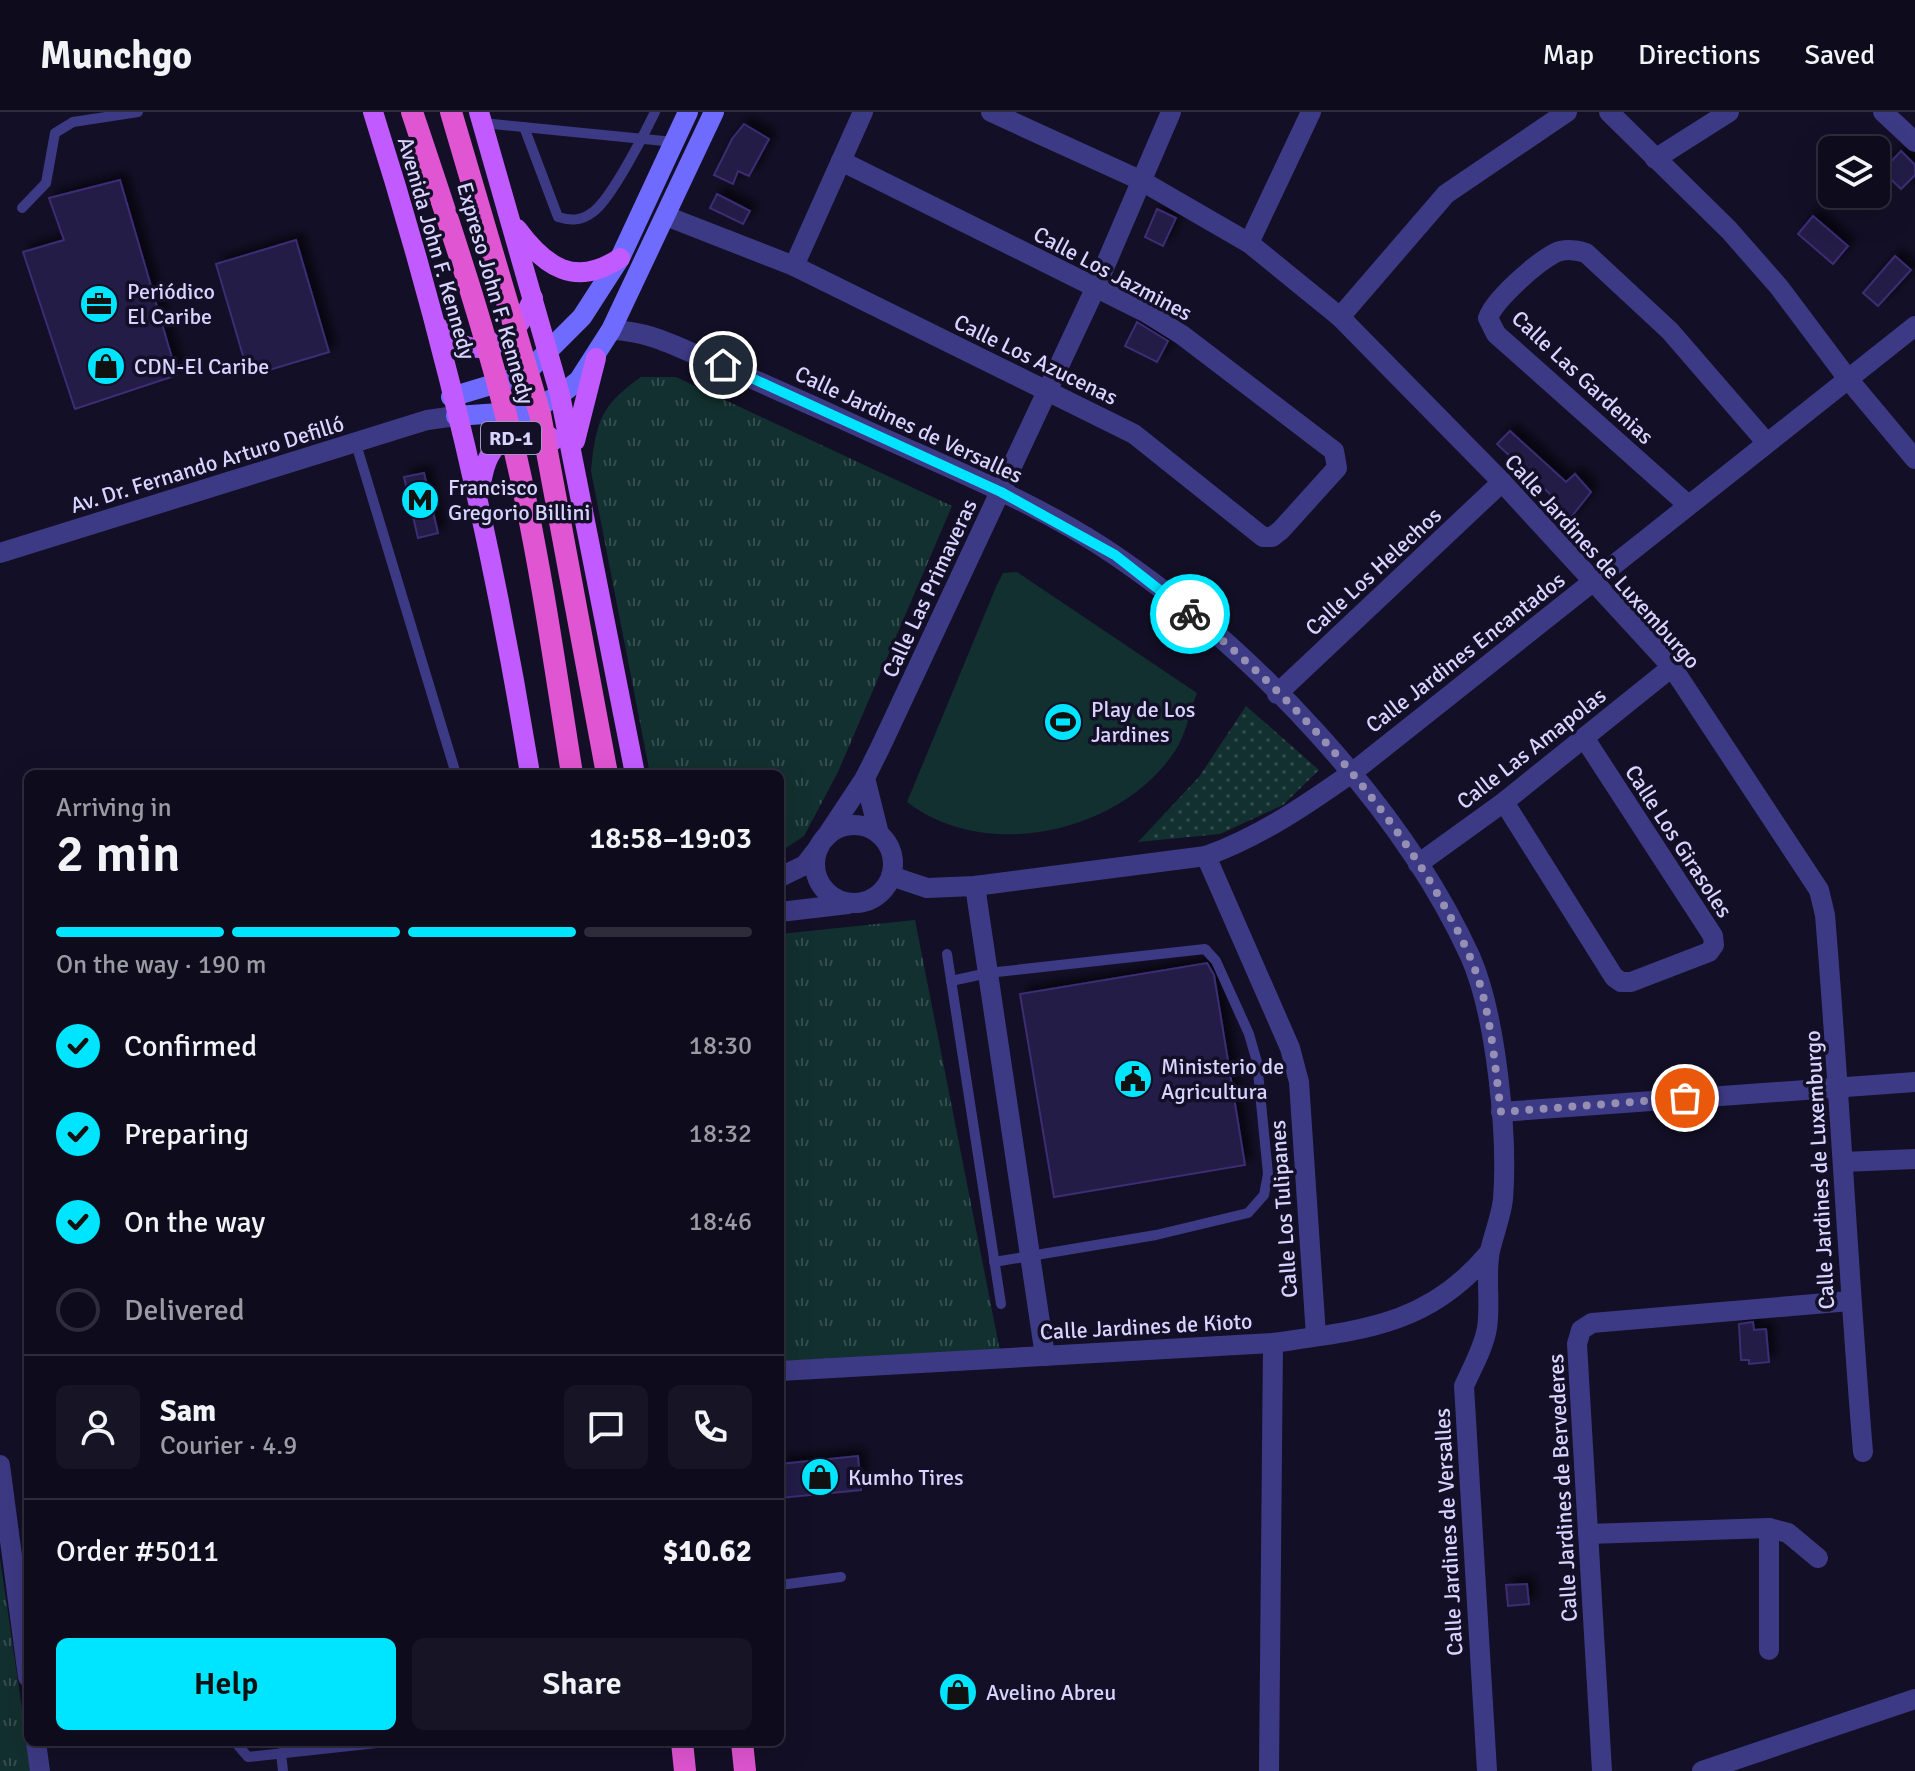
<!DOCTYPE html>
<meta charset="utf-8">
<style>
:root{--surface:#0e0b1c;--page:#171425;--text:#f1f3f6;--muted:#9b9ba3;--line:#2e2b3b;--accent:#00e5ff}
body{margin:0;font-family:Signika,sans-serif;background:var(--page);color:var(--text);height:100vh;display:flex;flex-direction:column;font-size:30px;white-space:nowrap}
*{box-sizing:border-box;margin:0}
p{font-size:26px;color:var(--muted)}
.icon{flex:none;width:44px;height:44px;fill:none;stroke:currentColor;stroke-width:2;stroke-linecap:round;stroke-linejoin:round}
.map{position:relative;flex:1;overflow:hidden}
.sheet{position:absolute;left:24px;top:658px;width:760px;height:976px;display:flex;flex-direction:column;background:var(--surface);border-radius:12px;box-shadow:0 8px 32px #0002,0 0 0 2px var(--line)}
.sheet>*{flex:none}
.tools{position:absolute;left:1818px;top:24px;display:grid;gap:16px}
.tools a{display:grid;place-items:center;width:72px;height:72px;border-radius:12px;background:var(--surface);box-shadow:0 8px 32px #0002,0 0 0 2px var(--line);font-size:40px}
.pin{position:absolute;display:grid;place-items:center;width:68px;height:68px;color:#fff;margin:-34px;border:4px solid #fff;border-radius:50%;box-shadow:0 2px 8px #0007}
.courier{position:absolute;display:grid;place-items:center;width:80px;height:80px;margin:-40px;border:6px solid #00e5ff;border-radius:50%;background:#fff;color:#222;box-shadow:0 2px 10px #0007}
.headline em{font-style:normal;font-weight:600}
.headline div{display:flex;flex-direction:column-reverse}
.headline{display:flex;align-items:center;justify-content:space-between;height:136px;padding:0 32px}
h1{font-size:52px;font-weight:600;line-height:60px}
.bar{display:grid;grid-template-columns:repeat(4,1fr);gap:12px 8px;align-content:center;height:96px;padding:0 32px}
.bar i{height:10px;border-radius:6px;background:var(--line)}
.bar .active{background:var(--accent)}
.bar p{grid-column:span 4}
.line{display:flex;align-items:center;gap:20px;padding:0 32px;border-top:2px solid var(--line)}
.line div{flex:1}
.round{display:grid;place-items:center;flex:none;width:84px;height:84px;border-radius:12px;background:var(--page)}
ol{padding:0 32px;list-style:none}
li{display:flex;align-items:center;gap:24px;height:88px}
li p{margin-inline-start:auto}
li .icon{padding:8px;border-radius:50%;background:var(--accent);color:#111;stroke-width:4}
li:last-child{color:var(--muted)}
li i{width:44px;height:44px;border:4px solid var(--line);border-radius:50%}
.action{display:flex;gap:16px;margin-top:auto;padding:16px 32px}
.action a{flex:1;height:92px;border-radius:12px;background:var(--accent);color:#111;font-size:32px;font-weight:600;line-height:92px;text-align:center}
.action a+a{background:var(--page);color:var(--text)}
header{display:flex;align-items:center;gap:48px;box-sizing:border-box;height:112px;padding:0 40px;background:var(--surface);border-bottom:2px solid var(--line)}
header strong{font-size:38px}
nav{display:flex;gap:44px;margin-inline-start:auto;font-size:28px}
.map>svg:first-child{display:block}
</style>
<header>
<strong>Munchgo</strong>
<nav><a>Map</a><a>Directions</a><a>Saved</a></nav>
</header>
<div class="map">
<svg width="1915" height="1659" viewBox="0 0 1915 1659">
<defs>
<pattern id="grass-dots" width="8" height="8" patternUnits="userSpaceOnUse" patternTransform="scale(2)"><rect width="8" height="8" fill="#12302f"/><path d="M2 2h.1M6 6h.1" fill="none" stroke="#344d4e" stroke-width="1.8" stroke-linecap="round"/></pattern>
<pattern id="park-tufts" width="24" height="20" patternUnits="userSpaceOnUse" patternTransform="scale(2)"><rect width="24" height="20" fill="#12302f"/><path d="M3 7l-1-3M5 7V3M7 7l1-3M15 17l-1-3M17 17v-4M19 17l1-3" fill="none" stroke="#344d4e"/></pattern>
<filter id="shadow"><feDropShadow dx="7" dy="-7" stdDeviation="4" flood-color="#0009"/></filter>
</defs>
<rect width="100%" height="100%" fill="#130f26"/>
<!-- grass -->
<path fill="url(#grass-dots)" d="M 1246,594 L 1319,658 L 1283,693 L 1220,722 L 1138,730 L 1199,665 Z"/>
<!-- park -->
<g fill="url(#park-tufts)">
<path d="M 641,265 L 676,265 L 952,394 L 838,660 L 804,724 L 780,740 L 780,662 L 650,662 L 591,359 C 596,310 600,294 641,265 Z"/>
<path d="M 915,808 L 1000,1239 L 783,1250 L 780,822 Z"/>
<path d="M 0,1446 L 31,1659 L 0,1659 Z"/>
</g>
<!-- pitch -->
<path fill="#12302f" d="M 1017,460 L 1197,581 C 1190,599 1186,623 1175,639 C 1121,721 986,751 907,690 L 996,475 L 1003,461 Z"/>
<!-- building -->
<g fill="#241b47" stroke="#3b2d73" stroke-width="2" filter="url(#shadow)">
<path d="M 744,12 L 769,27 L 749,64 L 738,59 L 733,72 L 714,63 L 732,27 Z"/>
<path d="M 1901,39 L 1915,53 L 1915,63 L 1901,77 L 1882,59 Z"/>
<path d="M 120,68 L 177,263 L 75,297 L 23,140 L 64,128 L 49,86 Z"/>
<path d="M 717,82 L 750,99 L 743,112 L 710,96 Z"/>
<path d="M 1157,97 L 1176,106 L 1163,134 L 1145,125 Z"/>
<path d="M 1813,104 L 1848,134 L 1833,152 L 1798,122 Z"/>
<path d="M 296,128 L 329,240 L 249,264 L 216,152 Z"/>
<path d="M 1895,144 L 1911,158 L 1878,194 L 1863,181 Z"/>
<path d="M 1137,210 L 1168,229 L 1157,250 L 1125,234 Z"/>
<path d="M 1510,319 L 1566,370 L 1575,362 L 1591,380 L 1568,409 L 1545,391 L 1551,383 L 1497,332 Z"/>
<path d="M 424,361 L 438,421 L 418,426 L 404,365 Z"/>
<path d="M 1207,851 L 1214,863 L 1245,1053 L 1054,1085 L 1020,882 Z"/>
<path d="M 1753,1210 L 1754,1218 L 1766,1217 L 1769,1250 L 1749,1252 L 1749,1248 L 1741,1248 L 1739,1212 Z"/>
<path d="M 858,1344 L 861,1378 L 780,1386 L 780,1352 Z"/>
<path d="M 1527,1472 L 1529,1492 L 1508,1494 L 1506,1473 Z"/>
</g>
<g fill="none" stroke-linecap="round" stroke-linejoin="round">
<!-- service -->
<g stroke="#3d3a85" stroke-width="10">
<path d="M 483,11 L 674,30"/>
<path d="M 524,15 L 558,105 C 571,109 581,109 593,100 C 611,87 644,23 655,0"/>
<path d="M 22,96 L 46,71 L 55,21 L 73,10 L 138,0"/>
<path d="M 356,332 L 456,662"/>
<path d="M 947,842 L 1001,1192"/>
<path d="M 951,869 L 988,861 L 1205,837 L 1216,849 L 1249,922 L 1257,950 L 1268,1062 L 1264,1083 L 1248,1101 L 1156,1123 L 994,1150"/>
<path d="M 780,1473 L 841,1465"/>
<path d="M 235,1630 L 248,1645 L 386,1630"/>
<path d="M 281,1641 L 283,1659"/>
</g>
<!-- minor -->
<g stroke="#3d3a85" stroke-width="20">
<path d="M 991,0 L 1140,68 L 1249,131 L 1340,205 L 1502,370 L 1672,555 L 1819,778 L 1825,803 C 1840,982 1848,1161 1863,1340"/>
<path d="M 1609,0 L 1729,118 L 1779,175 L 1848,267 L 1915,347"/>
<path d="M 1883,0 L 1915,30"/>
<path d="M 1655,47 L 1729,0"/>
<path d="M 666,104 L 794,154 L 1134,322 L 1263,425 L 1272,425 L 1281,418 L 1337,356 L 1334,339 L 1182,223 L 1145,200 L 841,49"/>
<path d="M 1249,131 L 1311,0"/>
<path d="M 794,154 L 863,0"/>
<path d="M 1340,205 L 1446,82 L 1567,0"/>
<path d="M 611,218 C 648,219 673,233 706,247 C 760,270 814,294 868,319 C 951,357 1040,392 1116,444 C 1252,537 1401,693 1470,844 C 1496,902 1508,1023 1503,1087 C 1501,1105 1494,1121 1490,1139 C 1485,1164 1491,1191 1487,1216 C 1484,1235 1472,1256 1464,1274 L 1487,1659"/>
<path d="M 1687,392 L 1496,222 L 1488,206 C 1495,187 1536,151 1555,141 C 1565,136 1576,138 1586,141 L 1670,219 L 1766,330"/>
<path d="M 0,441 L 427,308 L 456,304"/>
<path d="M 1277,582 L 1502,370"/>
<path d="M 865,666 L 879,722"/>
<path d="M 1504,690 L 1614,865 L 1621,870 L 1631,870 L 1709,840 L 1714,833 L 1713,824 L 1585,627"/>
<circle cx="854" cy="752" r="39"/>
<path d="M 826,725 L 865,666 L 880,636 L 1095,177 L 1171,0"/>
<path d="M 1206,744 L 1290,936 L 1299,970 L 1316,1224"/>
<path d="M 1418,752 L 1504,690 L 1672,555"/>
<path d="M 891,764 L 927,776 L 975,774 L 1206,744 C 1261,724 1306,693 1353,660 L 1915,214"/>
<path d="M 780,765 L 805,753 L 819,735"/>
<path d="M 975,774 L 1045,1244"/>
<path d="M 780,800 L 848,792"/>
<path d="M 1501,1000 L 1915,970"/>
<path d="M 1843,1050 L 1915,1047"/>
<path d="M 780,1259 L 1273,1231 C 1362,1218 1428,1214 1489,1141"/>
<path d="M 0,1353 L 28,1565"/>
<path d="M 1769,1416 L 1769,1538"/>
<path d="M 1588,1422 L 1769,1416 L 1788,1421 L 1818,1446"/>
<path d="M 36,1630 L 40,1659"/>
<path d="M 1269,1659 L 1273,1231"/>
<path d="M 1602,1659 L 1577,1232 L 1581,1218 L 1592,1211 L 1850,1189"/>
<path d="M 1702,1659 L 1915,1587"/>
</g>
<!-- secondary -->
<g stroke="#6f6bff" stroke-width="20">
<path d="M 451,285 L 524,263 L 582,205 L 620,146 L 688,0"/>
<path d="M 456,304 L 529,299 L 560,283 L 579,268 L 611,218 L 714,0"/>
</g>
<!-- primary -->
<g stroke="#c25bff" stroke-width="20">
<path d="M 373,0 C 442,216 494,438 530,662"/>
<path d="M 479,0 L 560,283 L 635,662"/>
<path d="M 517,117 C 545,155 575,176 620,146"/>
<path d="M 438,215 C 478,256 514,232 533,186"/>
<path d="M 575,329 L 596,246"/>
<path d="M 479,381 C 482,367 484,350 493,338 C 506,318 536,312 554,328"/>
</g>
<!-- trunk -->
<g stroke="#e055d1" stroke-width="22">
<path d="M 682,1630 L 685,1659"/>
<path d="M 742,1630 L 745,1659"/>
</g>
<!-- trunk-bridge -->
<g stroke="#e055d1" stroke-width="22">
<path d="M 412,0 C 452,119 493,239 520,362 C 542,461 556,562 572,662"/>
<path d="M 451,0 L 540,302 L 607,662"/>
</g>
</g>
<g fill="none" stroke-linecap="round" stroke-linejoin="round">
<!-- done -->
<path stroke="#948fb3" stroke-width="8" stroke-dasharray="0 14.4" d="M 1190,502 C 1296,584 1416,722 1470,845 C 1491,893 1494,949 1501,1000 L 1685,986"/>
<!-- route -->
<path stroke="#00e5ff" stroke-width="10" d="M 723,253 L 1001,380 L 1115,443 L 1190,502"/>
</g>
<!-- icons -->
<defs>
<g id="office-disc" transform="scale(2)"><circle r="9.5" fill="#00e5ff" stroke="#130f26"/><path d="M-6-3h4V-5.5h4V-3h4V5H-6ZM-1-4.5V-3h2v-1.5ZM-6 0V1H6V0Z" fill="#111"/></g>
<g id="shop-disc" transform="scale(2)"><circle r="9.5" fill="#00e5ff" stroke="#130f26"/><path d="M-5-2.5h2.3a2.7 3.5 0 0 1 5.4 0H5L5.5 6h-11ZM-1.5-2.5h3a1.5 2.3 0 0 0-3 0Z" fill="#111"/></g>
<g id="metro-disc" transform="scale(2)"><circle r="9.5" fill="#00e5ff" stroke="#130f26"/><path d="M-5.5 5V-5H-3L0 0L3-5H5.5V5H3V-.5L0 4L-3-.5V5Z" fill="#111"/></g>
<g id="stadium-disc" transform="scale(2)"><circle r="9.5" fill="#00e5ff" stroke="#130f26"/><path d="M0-5a6.5 5 0 1 0 0 10a6.5 5 0 1 0 0-10ZM-3.5-1.8h7v3.6h-7Z" fill="#111"/></g>
<g id="civic-disc" transform="scale(2)"><circle r="9.5" fill="#00e5ff" stroke="#130f26"/><path d="M-.6-6.5H3V-4.5H.6V-3L4-1V1h2V6H-6V1h2V-1L-.6-3ZM-1.2 2.5V6h2.4V2.5Z" fill="#111"/></g>
</defs>
<g fill-rule="evenodd">
<use href="#office-disc" x="99" y="192"/>
<use href="#shop-disc" x="106" y="254"/>
<use href="#metro-disc" x="420" y="388"/>
<use href="#stadium-disc" x="1063" y="610"/>
<use href="#civic-disc" x="1133" y="967"/>
<use href="#shop-disc" x="820" y="1365"/>
<use href="#shop-disc" x="958" y="1580"/>
</g>
<g text-anchor="middle" stroke-width="7" stroke-linejoin="round" paint-order="stroke">
<!-- shield labels -->
<rect fill="#130f26" stroke="#9e99be" stroke-width="2" x="481" y="310" width="60" height="32" rx="6"/>
<g font-size="20" font-weight="bold" fill="#d9d4ff">
<text x="511" y="333">RD-1</text>
</g>
<!-- street labels -->
<g font-size="22" fill="#d9d4ff" stroke="#130f26">
<text transform="translate(437 136) rotate(74)" y="8">Avenida John F. Kennedy</text>
<text transform="translate(1113 161) rotate(28)" y="8">Calle Los Jazmines</text>
<text transform="translate(496 181) rotate(74)" y="8">Expreso John F. Kennedy</text>
<text transform="translate(1036 247) rotate(26)" y="8">Calle Los Azucenas</text>
<text transform="translate(1583 265) rotate(43)" y="8">Calle Las Gardenias</text>
<text transform="translate(909 312) rotate(25)" y="8">Calle Jardines de Versalles</text>
<text transform="translate(207 352) rotate(-17)" y="8">Av. Dr. Fernando Arturo Defilló</text>
<text transform="translate(1603 449) rotate(48)" y="8">Calle Jardines de Luxemburgo</text>
<text transform="translate(1373 459) rotate(-43)" y="8">Calle Los Helechos</text>
<text transform="translate(929 476) rotate(-65)" y="8">Calle Las Primaveras</text>
<text transform="translate(1465 540) rotate(-38)" y="8">Calle Jardines Encantados</text>
<text transform="translate(1531 636) rotate(-38)" y="8">Calle Las Amapolas</text>
<text transform="translate(1679 729) rotate(57)" y="8">Calle Los Girasoles</text>
<text transform="translate(1819 1058) rotate(-93)" y="8">Calle Jardines de Luxemburgo</text>
<text transform="translate(1283 1097) rotate(-94)" y="8">Calle Los Tulipanes</text>
<text transform="translate(1146 1214) rotate(-3)" y="8">Calle Jardines de Kioto</text>
<text transform="translate(1562 1376) rotate(-93)" y="8">Calle Jardines de Bervederes</text>
<text transform="translate(1448 1420) rotate(-93)" y="8">Calle Jardines de Versalles</text>
</g>
<!-- poi labels -->
<g font-size="22" fill="#d9d4ff" stroke="#130f26" text-anchor="start">
<text x="127" y="187">Periódico<tspan x="127" dy="25">El Caribe</tspan></text>
<text x="134" y="262">CDN-El Caribe</text>
<text x="448" y="383">Francisco<tspan x="448" dy="25">Gregorio Billini</tspan></text>
<text x="1091" y="605">Play de Los<tspan x="1091" dy="25">Jardines</tspan></text>
<text x="1161" y="962">Ministerio de<tspan x="1161" dy="25">Agricultura</tspan></text>
<text x="848" y="1373">Kumho Tires</text>
<text x="986" y="1588">Avelino Abreu</text>
</g>
</g>
</svg>
<div class="tools">
<a><svg class="icon" aria-label="layers" viewBox="0 0 24 24"><path d="M12 4l9 5-9 5-9-5zM3 14l9 5 9-5"/></svg></a>
</div>
<div class="pin" style="left:1685px;top:986px;background:#ea580c"><svg class="icon" aria-label="bag" viewBox="0 0 24 24"><path d="M5 8h14l-1 12H6zM9 8a3 3 0 0 1 6 0"/></svg></div>
<div class="pin" style="left:723px;top:253px;background:#1f2937"><svg class="icon" aria-label="home" viewBox="0 0 24 24"><path d="M3 11l9-7 9 7M6 9v11h12V9"/></svg></div>
<div class="courier" style="left:1190px;top:502px"><svg class="icon" aria-label="bike" viewBox="0 0 24 24"><circle cx="6" cy="16" r="4"/><circle cx="18" cy="16" r="4"/><path d="M6 16l4-8h5l3 8M10 8l3 8H6M13 5h3"/></svg></div>
<section class="sheet">
<div class="headline"><div><h1>2 min</h1><p>Arriving in</p></div><em>18:58–19:03</em></div>
<div class="bar"><i class="active"></i><i class="active"></i><i class="active"></i><i></i><p>On the way · 190 m</p></div>
<ol>
<li><svg class="icon" aria-label="check" viewBox="0 0 24 24"><path d="M5 12l5 5 9-10"/></svg>Confirmed<p>18:30</p></li>
<li><svg class="icon" aria-label="check" viewBox="0 0 24 24"><path d="M5 12l5 5 9-10"/></svg>Preparing<p>18:32</p></li>
<li><svg class="icon" aria-label="check" viewBox="0 0 24 24"><path d="M5 12l5 5 9-10"/></svg>On the way<p>18:46</p></li>
<li><i></i>Delivered</li>
</ol>
<div class="line" style="height:144px"><a class="round"><svg class="icon" aria-label="person" viewBox="0 0 24 24"><circle cx="12" cy="8" r="4"/><path d="M4 21q1-7 8-7t8 7"/></svg></a><div><b>Sam</b><p>Courier · 4.9</p></div><a class="round"><svg class="icon" aria-label="chat" viewBox="0 0 24 24"><path d="M4 5h16v11H9l-5 4z"/></svg></a><a class="round"><svg class="icon" aria-label="phone" viewBox="0 0 24 24"><path d="M5 4h4l2 5-3 2q2 4 5 5l2-3 5 2v4C11 20 4 13 5 4z"/></svg></a></div>
<div class="line" style="height:104px"><div>Order #5011</div><b>$10.62</b></div>
<div class="action"><a>Help</a><a>Share</a></div>
</section>
</div>
